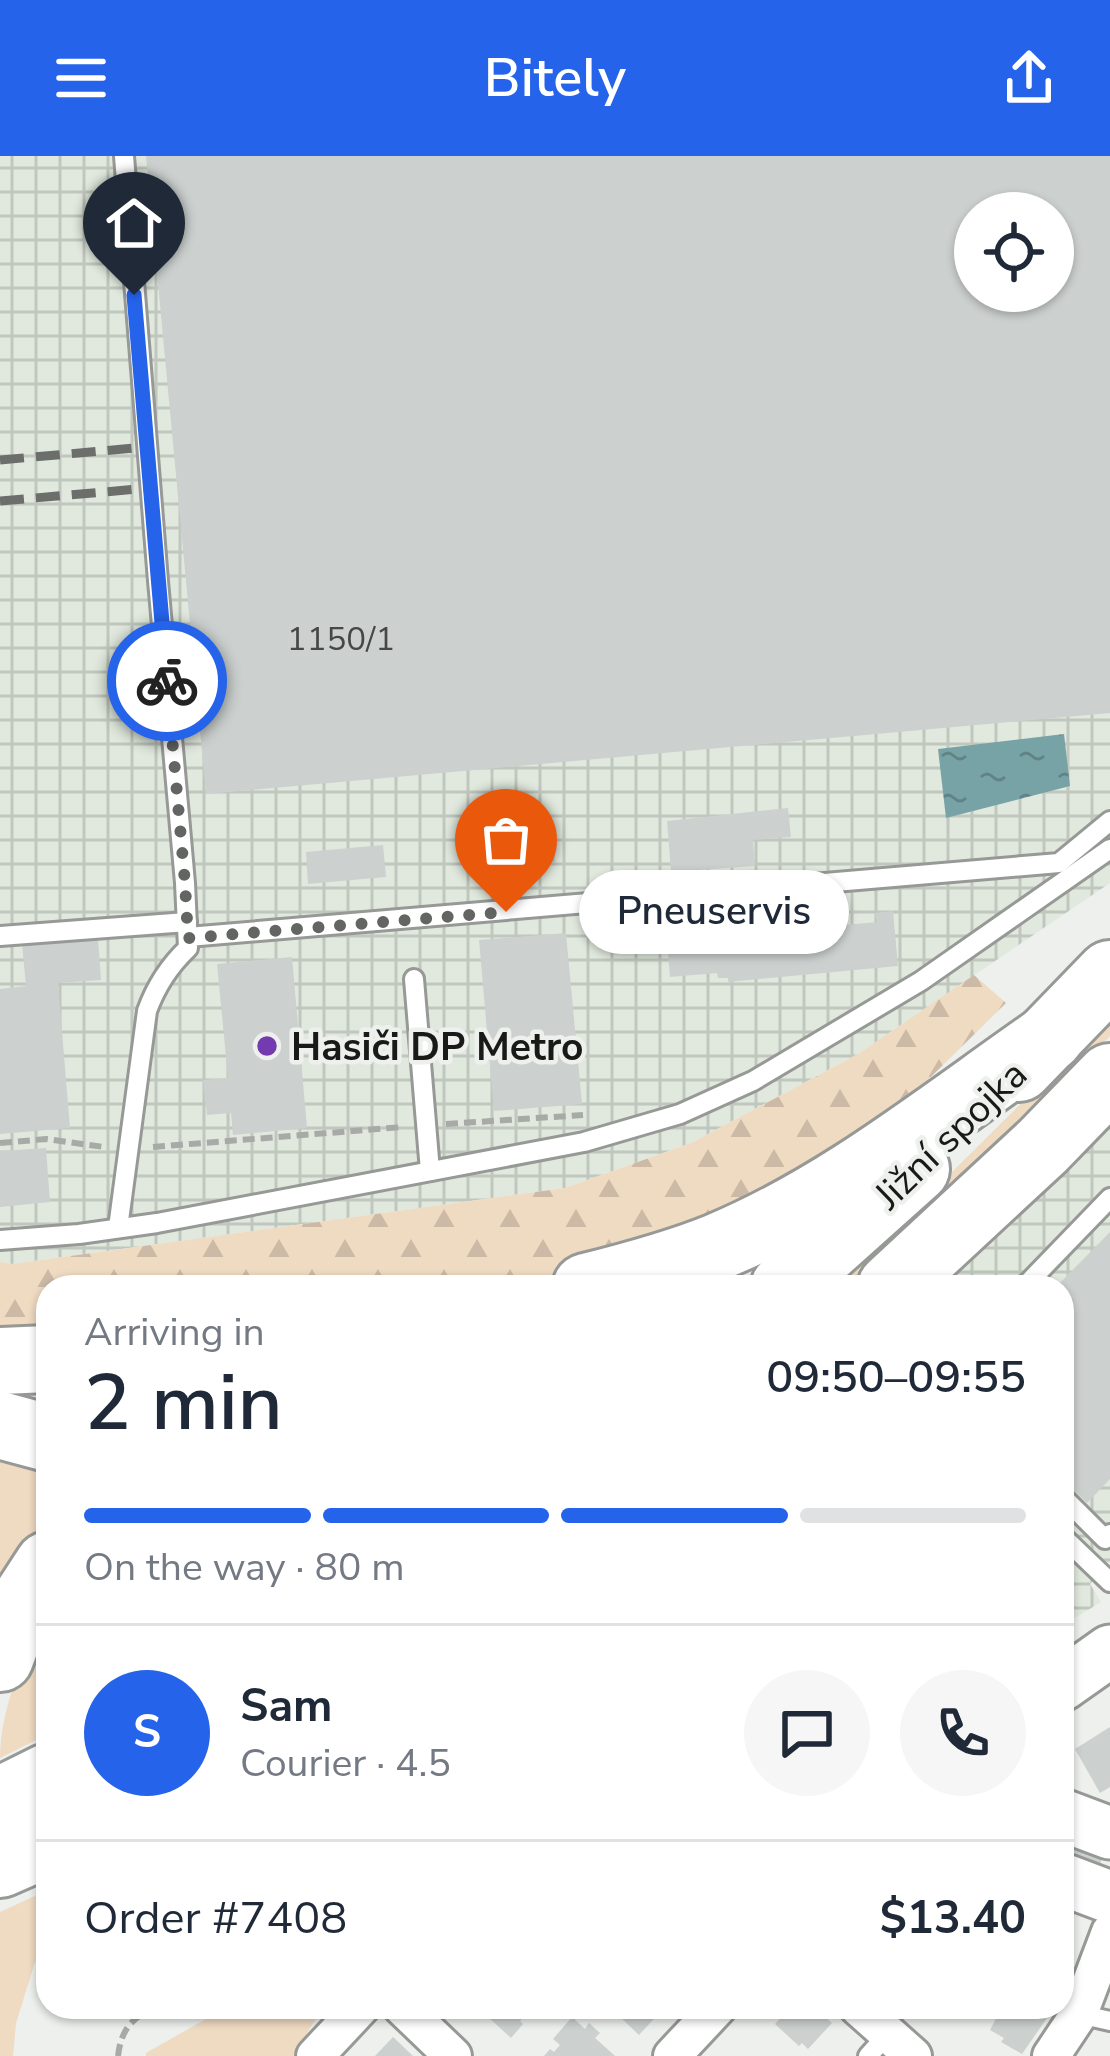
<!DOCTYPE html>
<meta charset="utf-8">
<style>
:root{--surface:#fff;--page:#f6f6f7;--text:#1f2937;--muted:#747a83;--line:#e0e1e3;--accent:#2563eb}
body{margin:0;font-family:"Nunito Sans",sans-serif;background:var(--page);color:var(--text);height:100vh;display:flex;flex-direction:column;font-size:45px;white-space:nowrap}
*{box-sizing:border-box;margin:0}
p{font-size:39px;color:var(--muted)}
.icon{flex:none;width:66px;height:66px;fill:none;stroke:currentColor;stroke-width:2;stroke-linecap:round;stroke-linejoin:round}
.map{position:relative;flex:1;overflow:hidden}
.drawer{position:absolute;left:36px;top:1119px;width:1038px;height:744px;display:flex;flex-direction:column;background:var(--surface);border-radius:36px;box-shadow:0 3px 9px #0004}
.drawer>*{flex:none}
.fabs{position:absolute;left:954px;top:36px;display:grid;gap:24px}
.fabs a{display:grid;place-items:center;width:120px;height:120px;border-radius:50%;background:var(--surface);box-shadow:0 3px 9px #0004;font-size:60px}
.pin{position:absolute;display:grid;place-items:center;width:102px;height:102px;color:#fff;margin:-123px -51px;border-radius:50% 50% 50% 0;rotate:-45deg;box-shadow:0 0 12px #0007}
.pin .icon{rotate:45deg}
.courier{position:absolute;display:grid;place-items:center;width:120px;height:120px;margin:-60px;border:9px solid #2563eb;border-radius:50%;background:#fff;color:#222;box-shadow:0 3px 15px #0007}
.bubble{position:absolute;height:84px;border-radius:42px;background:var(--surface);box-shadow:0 3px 9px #0004;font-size:39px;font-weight:600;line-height:84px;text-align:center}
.summary em{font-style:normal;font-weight:600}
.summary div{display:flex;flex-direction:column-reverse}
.summary{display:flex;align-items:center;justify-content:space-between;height:204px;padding:0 48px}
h1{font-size:78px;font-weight:600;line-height:90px}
.bar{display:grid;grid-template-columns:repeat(4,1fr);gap:18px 12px;align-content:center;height:144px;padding:0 48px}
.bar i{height:15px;border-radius:9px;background:var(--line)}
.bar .selected{background:var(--accent)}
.bar p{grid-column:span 4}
.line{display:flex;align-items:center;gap:30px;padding:0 48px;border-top:3px solid var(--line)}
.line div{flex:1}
.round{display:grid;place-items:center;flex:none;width:126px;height:126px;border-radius:63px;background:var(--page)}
header{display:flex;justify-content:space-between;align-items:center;height:156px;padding:0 48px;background:var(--accent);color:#fff;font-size:54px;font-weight:600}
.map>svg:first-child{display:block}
</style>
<header><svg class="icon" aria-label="menu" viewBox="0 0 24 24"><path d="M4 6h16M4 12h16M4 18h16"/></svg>Bitely<svg class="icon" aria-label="share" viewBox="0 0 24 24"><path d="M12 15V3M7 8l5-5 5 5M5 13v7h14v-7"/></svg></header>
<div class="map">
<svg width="1110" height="1900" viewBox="0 0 1110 1900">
<defs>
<pattern id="industrial-grid" width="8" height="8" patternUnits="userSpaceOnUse" patternTransform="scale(3)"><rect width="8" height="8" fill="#e1e9de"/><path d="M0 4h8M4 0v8" fill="none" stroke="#c0c7be"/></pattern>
<pattern id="forest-firs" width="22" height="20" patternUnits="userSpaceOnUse" patternTransform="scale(3)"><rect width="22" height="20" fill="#efdac2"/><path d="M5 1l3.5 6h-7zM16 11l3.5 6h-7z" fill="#ccbaa6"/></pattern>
<pattern id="water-ripples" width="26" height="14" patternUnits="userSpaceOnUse" patternTransform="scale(3)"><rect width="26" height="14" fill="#77a2a6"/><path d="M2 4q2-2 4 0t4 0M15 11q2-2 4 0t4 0" fill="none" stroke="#618386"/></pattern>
</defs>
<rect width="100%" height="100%" fill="#edf0ec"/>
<!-- industrial -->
<g fill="url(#industrial-grid)" fill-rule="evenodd">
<path d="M 0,0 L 1110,0 L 1110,727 L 858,898 L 691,987 L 565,1032 L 12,1108 L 0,1106 ZM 975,57 L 1053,57 L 1053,135 L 975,135 Z"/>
<path d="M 1110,960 L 1110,1406 L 1090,1428 L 1101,1446 L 1062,1470 L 1062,1131 L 937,1131 Z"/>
</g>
<!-- green -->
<g fill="#efdac2">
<path d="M 1110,859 L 1110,880 L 960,1031 L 849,1131 L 826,1131 L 950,1018 Z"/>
<path d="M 0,1287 L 48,1300 L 48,1372 L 6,1421 L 0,1421 Z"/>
<path d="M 48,1448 L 48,1578 L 0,1602 C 0,1551 26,1494 48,1448 Z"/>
<path d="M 48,1734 L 48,1800 L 35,1806 L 16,1867 L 13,1900 L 0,1900 L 0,1756 Z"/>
<path d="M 227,1851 L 323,1851 L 293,1900 L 146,1900 L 146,1897 Z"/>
</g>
<!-- forest -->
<path fill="url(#forest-firs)" d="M 974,819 L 1006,847 L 874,977 L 819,1017 L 611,1109 L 509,1131 L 48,1131 L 48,1190 L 0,1193 L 0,1106 L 12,1108 L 565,1032 L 691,987 L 858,898 Z"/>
<!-- water -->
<path fill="url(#water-ripples)" d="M 1064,578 L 1070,630 L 946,662 L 938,593 Z"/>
<!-- building -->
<g fill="#ccd1cf" fill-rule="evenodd">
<path d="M 146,0 L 1110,0 L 1110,557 L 206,638 ZM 975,57 L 1053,57 L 1053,135 L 975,135 Z"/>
<path d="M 788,652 L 791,681 L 753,684 L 755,710 L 671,716 L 667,665 Z"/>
<path d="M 552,674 L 555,706 L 477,713 L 473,682 Z"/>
<path d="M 383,689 L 386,721 L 308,728 L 306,696 Z"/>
<path d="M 893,755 L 898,810 L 728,826 L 728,822 L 718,822 L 717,817 L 670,821 L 666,771 L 722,766 L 722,762 L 758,759 L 758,763 L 822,757 L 823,771 L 877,766 L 875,757 Z"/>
<path d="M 566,777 L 582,948 L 494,955 L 479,784 Z"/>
<path d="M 98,782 L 101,824 L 58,827 L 70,972 L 0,978 L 0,833 L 26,830 L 22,788 Z"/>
<path d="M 292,801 L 307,972 L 233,979 L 231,957 L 207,959 L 203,924 L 228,922 L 217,808 Z"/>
<path d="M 46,992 L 50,1046 L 0,1051 L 0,995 Z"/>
<path d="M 1110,1076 L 1110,1323 L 1087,1347 L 1062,1322 L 1062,1131 L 1056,1131 Z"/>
<path d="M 1110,1571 L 1110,1631 L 1100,1637 L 1075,1593 Z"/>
<path d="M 1072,1686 L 1104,1696 L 1098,1715 L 1066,1705 Z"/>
<path d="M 477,1851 L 526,1851 L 530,1854 L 520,1865 L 523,1868 L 511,1882 Z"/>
<path d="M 621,1851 L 656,1851 L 661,1855 L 639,1879 L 616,1857 Z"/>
<path d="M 798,1851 L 805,1851 L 811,1858 L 816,1853 L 832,1867 L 808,1893 L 802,1887 L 799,1890 L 775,1868 L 787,1855 L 791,1859 Z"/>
<path d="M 1002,1851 L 1040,1851 L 1037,1857 L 1047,1862 L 1022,1898 L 1001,1886 L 1004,1882 L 990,1874 Z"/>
<path d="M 572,1861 L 585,1873 L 589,1867 L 600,1877 L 595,1882 L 615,1900 L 544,1900 L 550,1893 L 554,1896 L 560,1889 L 553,1883 Z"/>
<path d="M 393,1881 L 413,1900 L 375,1900 Z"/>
</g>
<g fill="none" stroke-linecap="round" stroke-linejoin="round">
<!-- lane casing -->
<g stroke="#969995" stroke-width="24">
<g id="lane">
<path d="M 0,780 L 187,766"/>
<path d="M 188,781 L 1059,707 L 1110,665"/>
<path d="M 414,823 L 430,1015"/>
<path d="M 118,1072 L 147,855 C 156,830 168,811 188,792 L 185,727 L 158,425 L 124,0"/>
<path d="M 0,1084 L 79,1078 L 157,1067 L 584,986 L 680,958 L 753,925 L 921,825 L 1110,693"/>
<path d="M 1024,1131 L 1110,1042"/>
<path d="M 1062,1340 L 1105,1383 L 1110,1378"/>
<path d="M 1062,1380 L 1110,1426"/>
<path d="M 1079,1858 L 1110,1865"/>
<path d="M 868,1900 L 888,1878"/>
</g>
</g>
<!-- street casing -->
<g stroke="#969995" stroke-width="42">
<g id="street">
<path d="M 402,1851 L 453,1900"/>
<path d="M 858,1851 L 913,1900"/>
<path d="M 315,1900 L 361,1851"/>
<path d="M 672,1900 L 718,1851"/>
<path d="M 1051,1900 L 1079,1858 L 1110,1776"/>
</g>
</g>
<!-- secondary casing -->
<g stroke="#969995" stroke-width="57">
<g id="secondary">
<path d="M 1062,1529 L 1110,1495"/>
<path d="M 1062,1659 L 1110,1677"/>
<path d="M 1062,1723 L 1110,1741"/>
</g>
</g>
<!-- highway casing -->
<g stroke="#969995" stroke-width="72">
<g id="highway">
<path d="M 1019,912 L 1110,818"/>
<path d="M 586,1131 C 630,1120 675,1108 717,1091 C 838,1041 943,955 1050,881"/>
<path d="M 784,1131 L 916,1013"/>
<path d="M 891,1131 L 1043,990 L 1110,921"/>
<path d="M 0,1205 L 48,1203"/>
<path d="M 0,1269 L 48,1282"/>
<path d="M 0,1502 L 18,1455 L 48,1409"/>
<path d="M 0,1645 L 48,1621"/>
<path d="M 0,1708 L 48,1687"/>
</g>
</g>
<!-- path -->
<g stroke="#a7aaa6" stroke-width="6" stroke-dasharray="12 6" stroke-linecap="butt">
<path d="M 446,968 L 583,959"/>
<path d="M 0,987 L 46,983 L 104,991"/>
<path d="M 153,991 L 403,971"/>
<path d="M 118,1900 C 121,1874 132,1861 156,1851"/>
</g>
<!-- lane -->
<use href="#lane" stroke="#fff" stroke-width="18"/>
<!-- street -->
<use href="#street" stroke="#fff" stroke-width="36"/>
<!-- secondary -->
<use href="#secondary" stroke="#fff" stroke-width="51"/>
<!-- highway -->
<use href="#highway" stroke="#fff" stroke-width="66"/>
<!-- rail -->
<g stroke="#6c6e6b" stroke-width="9" stroke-dasharray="24 12" stroke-linecap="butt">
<path d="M 0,304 L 146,291"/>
<path d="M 0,345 L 150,332"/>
</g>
</g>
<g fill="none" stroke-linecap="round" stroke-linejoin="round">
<!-- done -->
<path stroke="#636562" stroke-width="12" stroke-dasharray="0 21.6" d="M 167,525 L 185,727 L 188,782 L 506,756"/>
<!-- route -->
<path stroke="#2563eb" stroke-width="15" d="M 134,139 L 167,525"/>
</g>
<!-- markers -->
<circle fill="#743bb1" stroke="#edf0ec" stroke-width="4.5" cx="267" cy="890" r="12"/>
<g text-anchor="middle" stroke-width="9" stroke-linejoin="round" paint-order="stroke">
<!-- number labels -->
<g font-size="33" fill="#464846">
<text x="341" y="494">1150/1</text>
</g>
<!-- poi labels -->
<g font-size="39" font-weight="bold" fill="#191a18" stroke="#edf0ec" text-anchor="start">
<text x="291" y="904">Hasiči DP Metro</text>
</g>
<!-- street labels -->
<g font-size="39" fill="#191a18" stroke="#edf0ec">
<text transform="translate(950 978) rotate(-44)" y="14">Jižní spojka</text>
</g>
</g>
</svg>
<div class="fabs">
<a><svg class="icon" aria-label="locate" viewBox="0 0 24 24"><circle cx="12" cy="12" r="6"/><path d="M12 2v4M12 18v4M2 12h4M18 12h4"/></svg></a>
</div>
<div class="pin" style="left:506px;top:756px;background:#ea580c"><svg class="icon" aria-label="bag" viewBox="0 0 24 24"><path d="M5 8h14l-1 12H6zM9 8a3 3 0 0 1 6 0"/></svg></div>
<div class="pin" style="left:134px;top:139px;background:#1f2937"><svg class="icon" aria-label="home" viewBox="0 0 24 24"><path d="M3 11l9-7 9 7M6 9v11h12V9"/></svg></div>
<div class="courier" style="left:167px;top:525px"><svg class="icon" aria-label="bike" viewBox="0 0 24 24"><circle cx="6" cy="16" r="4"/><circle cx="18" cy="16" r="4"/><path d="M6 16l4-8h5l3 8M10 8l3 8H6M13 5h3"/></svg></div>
<div class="bubble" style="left:579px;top:714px;width:270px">Pneuservis</div>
<section class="drawer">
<div class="summary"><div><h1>2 min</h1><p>Arriving in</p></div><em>09:50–09:55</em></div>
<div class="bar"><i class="selected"></i><i class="selected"></i><i class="selected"></i><i></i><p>On the way · 80 m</p></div>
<div class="line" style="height:216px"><b class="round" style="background:var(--accent);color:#fff">S</b><div><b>Sam</b><p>Courier · 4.5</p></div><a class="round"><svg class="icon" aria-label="chat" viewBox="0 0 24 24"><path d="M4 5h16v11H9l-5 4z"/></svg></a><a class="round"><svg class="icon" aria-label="phone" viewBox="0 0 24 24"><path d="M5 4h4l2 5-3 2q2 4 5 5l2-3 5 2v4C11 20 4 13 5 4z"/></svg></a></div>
<div class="line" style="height:156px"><div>Order #7408</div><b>$13.40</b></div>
</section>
</div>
